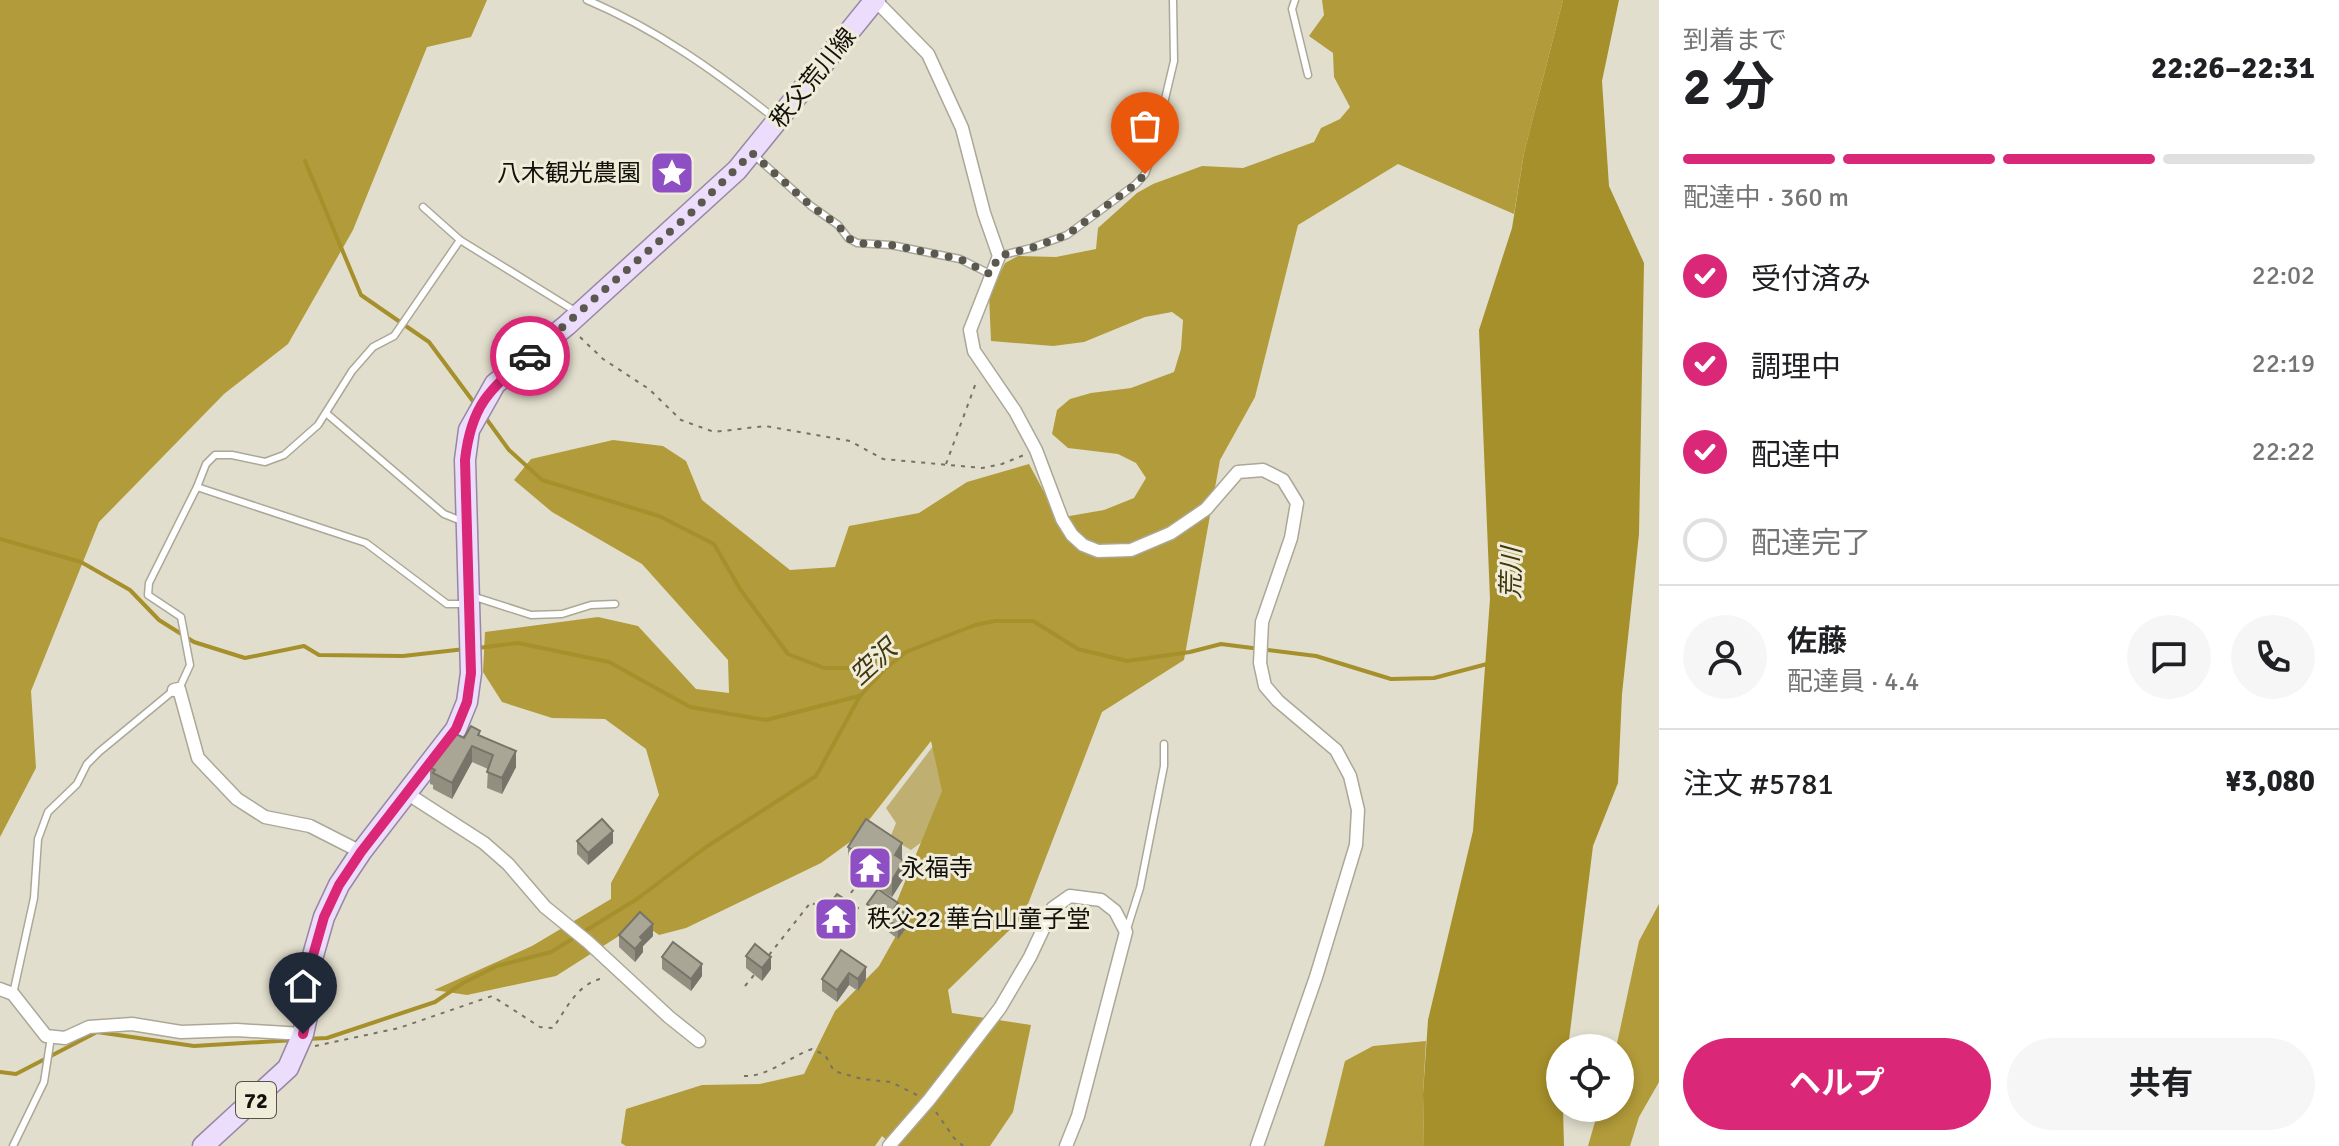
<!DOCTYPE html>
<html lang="ja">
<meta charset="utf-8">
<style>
:root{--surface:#fff;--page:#f6f6f6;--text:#202124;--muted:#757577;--line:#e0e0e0;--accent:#db2777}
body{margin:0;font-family:Signika,"Noto Sans JP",sans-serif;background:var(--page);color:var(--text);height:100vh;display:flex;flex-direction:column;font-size:30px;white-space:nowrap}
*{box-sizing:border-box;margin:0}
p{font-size:26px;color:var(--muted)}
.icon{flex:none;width:44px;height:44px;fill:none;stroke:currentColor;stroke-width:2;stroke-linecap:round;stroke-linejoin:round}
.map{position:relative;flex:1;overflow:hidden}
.panel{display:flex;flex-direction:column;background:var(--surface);width:680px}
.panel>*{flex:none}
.controls{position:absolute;left:1546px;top:1034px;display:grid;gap:16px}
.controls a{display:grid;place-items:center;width:88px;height:88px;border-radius:50%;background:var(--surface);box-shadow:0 4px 12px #0003;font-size:40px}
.pin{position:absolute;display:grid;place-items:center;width:68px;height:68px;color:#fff;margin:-82px -34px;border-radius:50% 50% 50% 0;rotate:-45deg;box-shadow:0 0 8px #0007}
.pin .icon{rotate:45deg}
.courier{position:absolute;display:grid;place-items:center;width:80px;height:80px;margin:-40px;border:6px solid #db2777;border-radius:50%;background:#fff;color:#222;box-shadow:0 2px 10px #0007}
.head em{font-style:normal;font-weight:700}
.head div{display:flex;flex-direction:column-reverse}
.head{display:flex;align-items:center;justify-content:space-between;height:136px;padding:0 24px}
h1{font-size:52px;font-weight:700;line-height:60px}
.bar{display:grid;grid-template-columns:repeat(4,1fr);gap:12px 8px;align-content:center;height:96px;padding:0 24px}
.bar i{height:10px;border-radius:6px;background:var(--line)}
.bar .selected{background:var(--accent)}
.bar p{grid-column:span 4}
.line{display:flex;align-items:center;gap:20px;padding:0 24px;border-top:2px solid var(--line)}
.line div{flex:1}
.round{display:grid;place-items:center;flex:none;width:84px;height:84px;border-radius:42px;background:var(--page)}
ol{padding:0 24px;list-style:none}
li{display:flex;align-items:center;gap:24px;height:88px}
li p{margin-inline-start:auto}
li .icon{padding:8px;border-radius:50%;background:var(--accent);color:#fff;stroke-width:4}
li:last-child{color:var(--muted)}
li i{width:44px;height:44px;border:4px solid var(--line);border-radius:50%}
.button{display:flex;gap:16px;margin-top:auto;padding:16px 24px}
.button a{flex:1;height:92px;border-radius:48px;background:var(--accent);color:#fff;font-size:32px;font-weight:700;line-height:92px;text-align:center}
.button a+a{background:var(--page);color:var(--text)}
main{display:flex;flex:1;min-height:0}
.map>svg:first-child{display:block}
</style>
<main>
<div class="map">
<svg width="1659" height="1146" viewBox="0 0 1659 1146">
<rect width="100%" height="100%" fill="#e2decd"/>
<!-- green -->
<path fill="#bfb072" d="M 981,711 L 934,833 L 911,850 L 890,838 L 896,823 L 886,808 L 943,733 Z"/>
<!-- forest -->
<g fill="#b29b3a">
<path d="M 0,0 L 487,0 L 471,37 L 427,47 L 353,230 L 288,344 L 224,394 L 99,522 L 31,691 L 36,768 L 0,837 Z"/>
<path d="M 1322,0 L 1563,0 L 1524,153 L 1514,214 L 1398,164 L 1298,225 L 1255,397 L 1220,460 L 1184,660 L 1102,712 L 1023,917 L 948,990 L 952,1013 L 1031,1025 L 1013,1112 L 990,1146 L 893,1146 L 882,1136 L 875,1146 L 626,1146 L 621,1143 L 626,1109 L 702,1085 L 760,1084 L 804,1074 L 835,1011 L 879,966 L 897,934 L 897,901 L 942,791 L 931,741 L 854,839 L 821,863 L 686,928 L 659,935 L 641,922 L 556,976 L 467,995 L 434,990 L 532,946 L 611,899 L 611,883 L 659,795 L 646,749 L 605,719 L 552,718 L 502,702 L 483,672 L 485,632 L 598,617 L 638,626 L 696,689 L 729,693 L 728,660 L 642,564 L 552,512 L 514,480 L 531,459 L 613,440 L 663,446 L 686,461 L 702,500 L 790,570 L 835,567 L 849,526 L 919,513 L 967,482 L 1029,464 L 1058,518 L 1104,510 L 1134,498 L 1146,478 L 1136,463 L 1118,454 L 1068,448 L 1052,434 L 1057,410 L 1070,399 L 1091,393 L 1131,388 L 1174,372 L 1181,349 L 1183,320 L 1172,312 L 1145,317 L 1084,342 L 1053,346 L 991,341 L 989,295 L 1005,263 L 1018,256 L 1056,257 L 1096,249 L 1098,228 L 1137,193 L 1153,184 L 1202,166 L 1243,168 L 1314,142 L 1321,128 L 1340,119 L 1350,107 L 1334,77 L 1333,53 L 1309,36 L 1324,15 Z"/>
<path d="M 1659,904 L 1659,1082 L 1639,1117 L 1630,1146 L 1588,1146 L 1599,1108 L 1620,1108 L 1620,1048 L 1616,1048 L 1639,941 Z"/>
<path d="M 1426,1041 L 1423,1094 L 1424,1146 L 1324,1146 L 1345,1061 L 1373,1046 Z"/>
</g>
<!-- water -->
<path fill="#a6902c" d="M 1563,0 L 1619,0 L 1602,81 L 1609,186 L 1644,263 L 1639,534 L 1622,694 L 1618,783 L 1593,846 L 1568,1048 L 1560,1048 L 1560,1108 L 1563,1108 L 1564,1146 L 1424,1146 L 1423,1094 L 1428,1020 L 1473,831 L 1490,599 L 1479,330 L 1512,228 L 1524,153 Z"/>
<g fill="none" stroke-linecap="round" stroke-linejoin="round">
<!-- stream -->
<g stroke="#a6902c" stroke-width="4">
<path d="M 305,161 L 361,295 L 429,342 L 475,404"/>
<path d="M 485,417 L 509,450 L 542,480 L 659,516 L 714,544 L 740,589 L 788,654 L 824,668 L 886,668"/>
<path d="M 0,539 L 81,562 L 130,590 L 159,620 L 194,642 L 245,658 L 304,646 L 319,655 L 403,656 L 465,649"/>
<path d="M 478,648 L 518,643 L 609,662 L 690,707 L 766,720 L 859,696"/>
<path d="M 306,1039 L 327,1038 L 435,1002 L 463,983 L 497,966 L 551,952 L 637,899 L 706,847 L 816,776 L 860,696 L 886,668 L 906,652 L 975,625 L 995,621 L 1033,621 L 1078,649 L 1127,661 L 1190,652 L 1221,644 L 1316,656 L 1391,679 L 1434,678 L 1487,664"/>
<path d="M 0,1072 L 16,1074 L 97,1032 L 194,1046 L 294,1040"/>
</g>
<!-- lane casing -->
<g stroke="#aba897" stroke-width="9">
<g id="lane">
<path d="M 587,0 C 656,29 715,71 773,117"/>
<path d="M 1295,0 L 1292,9 L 1308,75"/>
<path d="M 755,156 L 811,206 L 838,225 L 848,238 L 857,243 L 891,245 L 960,259 L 990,274"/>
<path d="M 423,207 L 460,240 L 575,311"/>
<path d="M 999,256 L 1031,248 L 1067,235 L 1136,184 L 1145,174 L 1151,158 L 1174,61 L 1173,0"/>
<path d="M 326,413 L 444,514 L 464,522"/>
<path d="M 197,487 L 366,543 L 447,604 L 464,604"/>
<path d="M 472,596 L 531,615 L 562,614 L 591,605 L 615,604"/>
<path d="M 179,689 L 190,665 L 181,617 L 148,595 L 149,583 L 197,487 L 206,464 L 215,455 L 232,455 L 265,462 L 284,455 L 318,425 L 352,371 L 373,347 L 394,336 L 460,240"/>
<path d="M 1127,929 L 1140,888 L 1164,766 L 1164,744"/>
<path d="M 13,994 L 34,898 L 38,839 L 48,812 L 77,784 L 87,764 L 99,752 L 174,690"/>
<path d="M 13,1146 L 44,1082 L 51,1037"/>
</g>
</g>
<!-- street casing -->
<g stroke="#aba897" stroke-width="15">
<g id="street">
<path d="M 875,0 L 928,54 L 962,128 L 984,213 L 999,256 L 970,330 L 974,351 L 1015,411 L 1036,450 L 1062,519 L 1072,535 L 1083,545 L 1098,551 L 1131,550 L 1171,533 L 1206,509 L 1238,472 L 1263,470 L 1283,480 L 1297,503 L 1291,538 L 1262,622 L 1260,663 L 1265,686 L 1278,701 L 1336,750 L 1350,776 L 1358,810 L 1356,845 L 1316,977 L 1257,1146"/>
<path d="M 174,690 L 179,689 L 198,758 L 237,799 L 265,817 L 310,826 L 361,852"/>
<path d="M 408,794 L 484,843 L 508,864 L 545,907 L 588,942 L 669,1017 L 699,1041"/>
<path d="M 0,989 L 13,994 L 46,1036 L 65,1038 L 89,1027 L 132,1024 L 181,1032 L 237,1030 L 303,1034"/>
<path d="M 889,1146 L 929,1100 L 1000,1008 L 1030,957 L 1053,908 L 1070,896 L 1101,900 L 1115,911 L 1126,932 L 1078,1116 L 1066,1146"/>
</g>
</g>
<!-- primary casing -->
<g stroke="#9787a5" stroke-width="23">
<path id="primary" d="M 203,1146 L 288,1068 L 303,1034 L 310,1003 L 310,966 L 324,917 L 339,885 L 361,852 L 456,729 L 467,702 L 471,673 L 465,460 L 469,430 L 495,384 L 567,325 L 737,170 L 875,0"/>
</g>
<!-- path -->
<g stroke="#757367" stroke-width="2" stroke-dasharray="4 6" stroke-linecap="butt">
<path d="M 580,337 L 603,359 L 649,389 L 681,420 L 714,432 L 765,426 L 850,441 L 883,459 L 982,468 L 1002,464 L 1024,455"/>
<path d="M 946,464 L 977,380"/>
<path d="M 845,901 L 862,878"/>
<path d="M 769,955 L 811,902 L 826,912"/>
<path d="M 745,986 L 754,975"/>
<path d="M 315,1046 L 399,1028 L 492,996 L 540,1027 L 553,1028 C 567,1008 578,982 605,978"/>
<path d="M 744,1076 C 768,1077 789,1057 812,1049 L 825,1055 L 834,1071 L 862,1079 L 891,1082 L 917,1095"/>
<path d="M 936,1112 L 954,1138 L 963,1146"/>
</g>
<!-- lane -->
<use href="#lane" stroke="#fff" stroke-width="6"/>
<!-- street -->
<use href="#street" stroke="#fff" stroke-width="12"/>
<!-- primary -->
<use href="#primary" stroke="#ebddfb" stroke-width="20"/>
</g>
<!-- wall -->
<g fill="#928f81">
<path d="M 480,736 L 516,767 L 502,794 L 487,788 L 488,769 L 472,762 L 452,799 L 433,789 L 433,785 L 430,784 L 430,767 L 464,738 Z"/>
<path d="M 577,841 L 613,843 L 588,865 L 577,854 Z"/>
<path d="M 848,847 L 902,859 L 904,878 L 892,897 L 857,875 L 857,870 L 848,864 Z"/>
<path d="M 867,904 L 898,909 L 907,927 L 898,939 L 867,916 Z"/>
<path d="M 823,913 L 858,920 L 845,940 L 823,925 Z"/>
<path d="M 619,935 L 653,936 L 643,946 L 643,952 L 635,962 L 619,947 Z"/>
<path d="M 841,950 L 866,979 L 858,991 L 849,985 L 837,1002 L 822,991 L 822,979 Z"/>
<path d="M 746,956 L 771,969 L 762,981 L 746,968 Z"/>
<path d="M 662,957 L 702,976 L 691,991 L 662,969 Z"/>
</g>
<!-- shaded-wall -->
<g fill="#777469">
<path d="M 472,746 L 472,762 L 452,799 L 452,783 Z"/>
<path d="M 516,751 L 516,767 L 502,794 L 502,778 Z"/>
<path d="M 613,831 L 613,843 L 588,865 L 588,853 Z"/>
<path d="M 902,843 L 902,860 L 895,855 Z"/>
<path d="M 904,861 L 904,878 L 892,897 L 892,880 Z"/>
<path d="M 858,908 L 858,920 L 845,940 L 845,928 Z"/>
<path d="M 907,915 L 907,927 L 898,939 L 898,927 Z"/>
<path d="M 653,924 L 653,936 L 643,946 L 643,952 L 635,962 L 635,949 L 640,937 Z"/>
<path d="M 771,957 L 771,969 L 762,981 L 762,968 Z"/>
<path d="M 702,964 L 702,976 L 691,991 L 691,979 Z"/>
<path d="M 866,967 L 866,979 L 858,991 L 858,979 Z"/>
<path d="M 849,973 L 849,985 L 837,1002 L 837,990 Z"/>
</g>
<!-- building -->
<g fill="#aaa696" stroke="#777469" stroke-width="2">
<path d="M 471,726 L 480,731 L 478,735 L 516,751 L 502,778 L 487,772 L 493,755 L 472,746 L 452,783 L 433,773 L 435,770 L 430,767 L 456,734 L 464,738 Z"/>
<path d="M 602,819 L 613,831 L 588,853 L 577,841 Z"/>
<path d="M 866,819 L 902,843 L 895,855 L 904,861 L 892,880 L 857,858 L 859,854 L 848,847 Z"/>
<path d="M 878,889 L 898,903 L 895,907 L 907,915 L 898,927 L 867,904 Z"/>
<path d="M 837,894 L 858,908 L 845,928 L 823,913 Z"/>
<path d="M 640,912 L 653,924 L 640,937 L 643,940 L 635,949 L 619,935 Z"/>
<path d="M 673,942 L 702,964 L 691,979 L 662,957 Z"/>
<path d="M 755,944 L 771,957 L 762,968 L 746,956 Z"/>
<path d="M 841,950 L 866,967 L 858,979 L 849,973 L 837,990 L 822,979 Z"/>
</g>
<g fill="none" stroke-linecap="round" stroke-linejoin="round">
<!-- done -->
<path stroke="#5b594f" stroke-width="8" stroke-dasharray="0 14.4" d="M 530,356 L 692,212 L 752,153 L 811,206 L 838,225 L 848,238 L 857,243 L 891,245 L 960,259 L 990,274 L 999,256 L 1031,248 L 1067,235 L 1136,184 L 1145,174"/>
<!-- route -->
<path stroke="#db2777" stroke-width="10" d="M 303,1034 L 310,1003 L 310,966 L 324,917 L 339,885 L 361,852 L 456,729 L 467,702 L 471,673 L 465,460 C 471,406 489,389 530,356"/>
</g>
<!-- icons -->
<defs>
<g id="sight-square" transform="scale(2.3)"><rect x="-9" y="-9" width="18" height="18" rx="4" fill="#8e4fc4" stroke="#f0ecda"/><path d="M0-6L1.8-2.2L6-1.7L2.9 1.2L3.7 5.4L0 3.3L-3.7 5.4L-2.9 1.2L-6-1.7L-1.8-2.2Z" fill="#fff"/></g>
<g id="temple-square" transform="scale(2.3)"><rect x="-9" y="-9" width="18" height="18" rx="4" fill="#8e4fc4" stroke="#f0ecda"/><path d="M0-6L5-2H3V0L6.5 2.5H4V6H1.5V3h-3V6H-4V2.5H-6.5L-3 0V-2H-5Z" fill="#fff"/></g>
</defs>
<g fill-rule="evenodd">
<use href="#sight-square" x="672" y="173"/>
<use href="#temple-square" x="870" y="868"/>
<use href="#temple-square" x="836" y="919"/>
</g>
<g text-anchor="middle" stroke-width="6" stroke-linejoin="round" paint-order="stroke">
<!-- shield labels -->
<rect fill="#f0ecda" stroke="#555349" stroke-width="2" x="236" y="1082" width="40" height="36" rx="6"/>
<g font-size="22" font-weight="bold" fill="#12110b">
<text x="256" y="1108">72</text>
</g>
<!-- street labels -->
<g font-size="24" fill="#12110b" stroke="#f0ecda">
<text transform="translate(813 78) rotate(-51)" y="8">秩父荒川線</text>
</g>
<!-- poi labels -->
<g font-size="24" fill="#12110b" stroke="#f0ecda" text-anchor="start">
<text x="641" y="181" text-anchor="end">八木観光農園</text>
<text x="901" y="876">永福寺</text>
<text x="867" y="927">秩父22 華台山童子堂</text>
</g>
<!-- water labels -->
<g font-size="26" font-style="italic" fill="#41380e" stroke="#f0ecda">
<text transform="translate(1511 573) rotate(-89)" y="9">荒川</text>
<text transform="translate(873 662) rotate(-42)" y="9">空沢</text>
</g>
</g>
</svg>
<div class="controls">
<a><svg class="icon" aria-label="locate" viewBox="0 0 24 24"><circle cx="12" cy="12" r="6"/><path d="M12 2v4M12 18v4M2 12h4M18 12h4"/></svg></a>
</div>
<div class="pin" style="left:1145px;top:174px;background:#ea580c"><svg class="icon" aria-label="bag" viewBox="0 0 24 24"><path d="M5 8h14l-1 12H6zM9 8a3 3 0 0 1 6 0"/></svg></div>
<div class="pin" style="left:303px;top:1034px;background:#1f2937"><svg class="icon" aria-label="home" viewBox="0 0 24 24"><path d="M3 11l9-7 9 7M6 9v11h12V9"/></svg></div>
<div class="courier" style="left:530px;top:356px"><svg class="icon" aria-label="car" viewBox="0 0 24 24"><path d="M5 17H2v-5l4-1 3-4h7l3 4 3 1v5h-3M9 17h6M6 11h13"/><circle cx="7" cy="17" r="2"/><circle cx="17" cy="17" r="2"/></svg></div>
</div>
<section class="panel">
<div class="head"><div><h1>2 分</h1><p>到着まで</p></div><em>22:26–22:31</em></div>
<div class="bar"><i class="selected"></i><i class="selected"></i><i class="selected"></i><i></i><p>配達中 · 360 m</p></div>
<ol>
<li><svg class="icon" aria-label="check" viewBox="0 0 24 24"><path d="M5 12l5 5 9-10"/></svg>受付済み<p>22:02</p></li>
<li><svg class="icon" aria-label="check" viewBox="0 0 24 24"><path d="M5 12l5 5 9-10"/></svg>調理中<p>22:19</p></li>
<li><svg class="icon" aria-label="check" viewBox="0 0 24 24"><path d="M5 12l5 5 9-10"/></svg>配達中<p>22:22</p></li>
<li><i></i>配達完了</li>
</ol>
<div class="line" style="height:144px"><a class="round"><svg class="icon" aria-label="person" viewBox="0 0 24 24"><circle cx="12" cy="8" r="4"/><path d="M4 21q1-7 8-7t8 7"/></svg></a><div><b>佐藤</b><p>配達員 · 4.4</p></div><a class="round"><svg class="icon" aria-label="chat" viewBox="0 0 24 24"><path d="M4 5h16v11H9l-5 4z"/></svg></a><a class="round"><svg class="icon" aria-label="phone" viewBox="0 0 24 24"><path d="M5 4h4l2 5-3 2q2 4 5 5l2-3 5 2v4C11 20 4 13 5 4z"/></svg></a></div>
<div class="line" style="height:104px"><div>注文 #5781</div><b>¥3,080</b></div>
<div class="button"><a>ヘルプ</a><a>共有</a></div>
</section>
</main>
